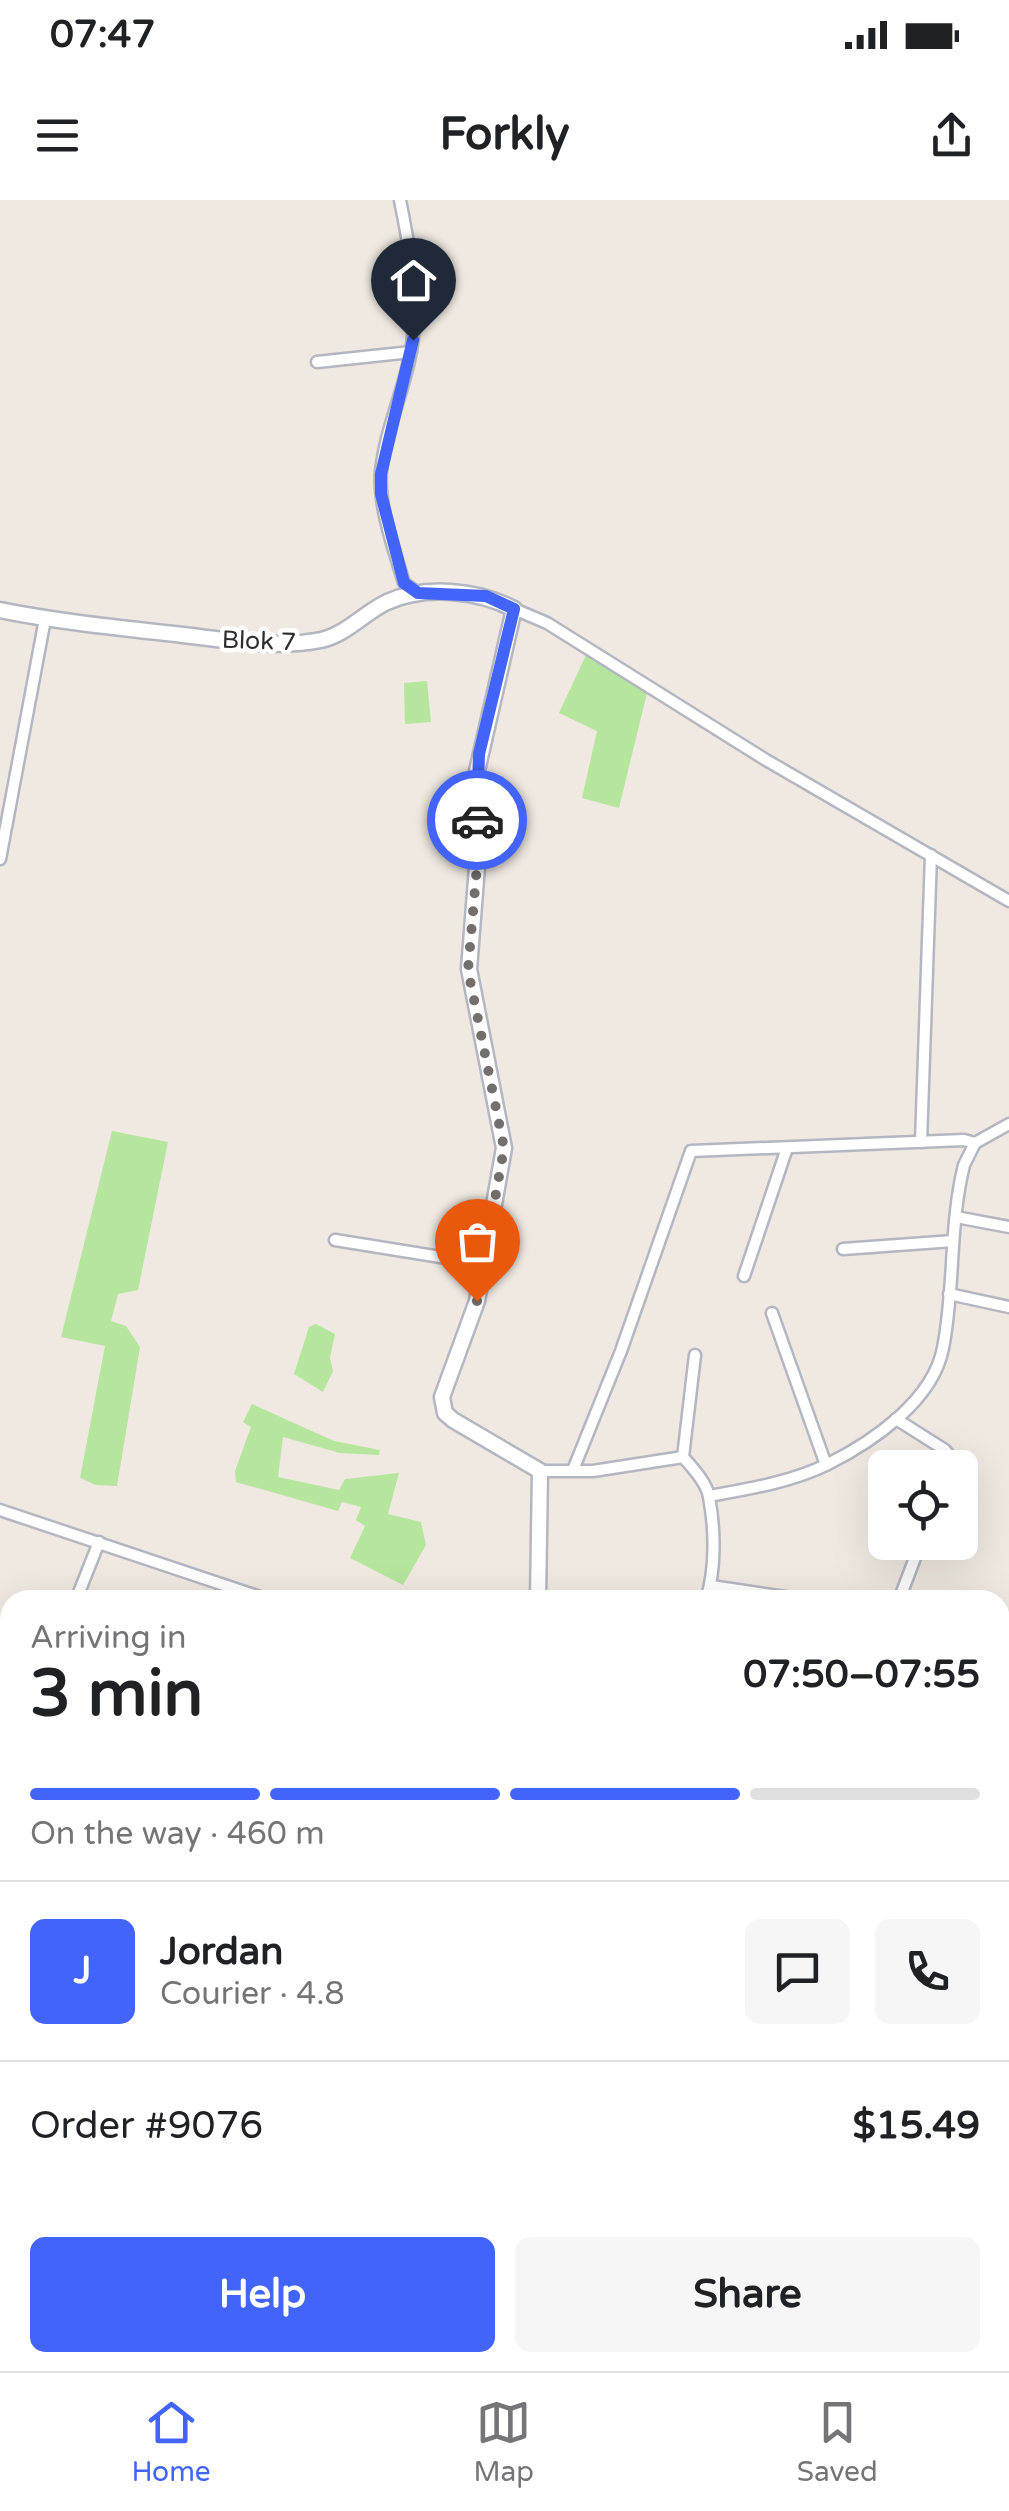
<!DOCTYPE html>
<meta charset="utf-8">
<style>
:root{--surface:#fff;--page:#f6f6f6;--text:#202124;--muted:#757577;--line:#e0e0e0;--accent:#4264fb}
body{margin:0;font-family:"Varela Round",sans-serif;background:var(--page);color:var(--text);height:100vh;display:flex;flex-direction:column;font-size:38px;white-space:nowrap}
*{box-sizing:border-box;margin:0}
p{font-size:32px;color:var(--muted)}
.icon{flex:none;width:55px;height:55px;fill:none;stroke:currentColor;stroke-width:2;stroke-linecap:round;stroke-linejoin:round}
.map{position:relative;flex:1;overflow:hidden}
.side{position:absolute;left:0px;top:1390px;width:1010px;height:782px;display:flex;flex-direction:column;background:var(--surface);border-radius:30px 30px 0 0;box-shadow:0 10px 40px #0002}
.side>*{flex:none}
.buttons{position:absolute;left:868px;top:1250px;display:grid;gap:20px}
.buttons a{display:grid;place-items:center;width:110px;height:110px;border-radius:15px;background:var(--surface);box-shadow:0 10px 40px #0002;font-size:50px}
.pin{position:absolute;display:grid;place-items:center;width:85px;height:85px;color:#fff;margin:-102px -42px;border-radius:50% 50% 50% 0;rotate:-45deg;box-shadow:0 0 10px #0007}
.pin .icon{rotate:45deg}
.courier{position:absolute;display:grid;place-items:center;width:100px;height:100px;margin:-50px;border:8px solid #4264fb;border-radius:50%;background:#fff;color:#222;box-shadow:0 2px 12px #0007}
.summary em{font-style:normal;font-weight:700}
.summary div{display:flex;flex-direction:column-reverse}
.summary{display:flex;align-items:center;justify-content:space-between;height:170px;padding:0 30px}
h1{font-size:65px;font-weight:700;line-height:75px}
.bar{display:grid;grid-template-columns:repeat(4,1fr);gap:15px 10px;align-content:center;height:120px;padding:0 30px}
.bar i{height:12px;border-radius:8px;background:var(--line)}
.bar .current{background:var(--accent)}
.bar p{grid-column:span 4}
.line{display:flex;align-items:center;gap:25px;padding:0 30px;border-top:2px solid var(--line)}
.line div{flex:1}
.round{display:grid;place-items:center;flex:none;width:105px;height:105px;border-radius:15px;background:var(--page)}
.button{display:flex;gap:20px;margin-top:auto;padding:20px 30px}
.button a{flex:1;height:115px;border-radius:15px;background:var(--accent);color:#fff;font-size:40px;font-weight:700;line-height:115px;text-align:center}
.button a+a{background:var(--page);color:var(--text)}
.status{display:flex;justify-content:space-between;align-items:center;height:70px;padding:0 50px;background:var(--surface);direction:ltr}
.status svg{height:28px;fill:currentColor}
header{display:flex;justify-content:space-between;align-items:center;height:130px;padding:0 30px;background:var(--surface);font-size:45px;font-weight:700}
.menu{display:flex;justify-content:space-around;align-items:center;height:140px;border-top:2px solid var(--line);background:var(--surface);font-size:28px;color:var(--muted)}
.menu a{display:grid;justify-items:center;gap:5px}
.menu .current{color:var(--accent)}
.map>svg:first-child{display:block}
</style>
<div class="status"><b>07:47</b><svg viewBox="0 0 49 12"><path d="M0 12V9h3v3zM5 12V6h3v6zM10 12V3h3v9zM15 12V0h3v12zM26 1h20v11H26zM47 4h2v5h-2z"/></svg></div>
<header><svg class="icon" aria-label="menu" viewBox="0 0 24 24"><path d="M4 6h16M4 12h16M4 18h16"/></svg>Forkly<svg class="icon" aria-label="share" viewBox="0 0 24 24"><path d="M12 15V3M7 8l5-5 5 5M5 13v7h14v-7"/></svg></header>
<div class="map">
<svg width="1009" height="2171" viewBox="0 0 1009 2171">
<rect width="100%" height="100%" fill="#efe9e1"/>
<!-- green -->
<g fill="#b6e59e">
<path d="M 586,455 L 647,493 L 619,608 L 582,598 L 597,531 L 559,513 Z"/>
<path d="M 427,481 L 431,522 L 405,524 L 404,483 Z"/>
<path d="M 112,931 L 168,942 L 138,1090 L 118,1094 L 111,1121 L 126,1126 L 140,1147 L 117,1286 L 96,1285 L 80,1278 L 105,1146 L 61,1137 Z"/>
<path d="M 316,1124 L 335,1134 L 330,1158 L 333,1171 L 323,1192 L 294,1174 L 309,1127 Z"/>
<path d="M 252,1204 L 334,1241 L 380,1250 L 379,1255 L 340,1253 L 283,1237 L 278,1277 L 339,1290 L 345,1279 L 399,1273 L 388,1314 L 421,1322 L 426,1345 L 403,1385 L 350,1358 L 365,1326 L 356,1320 L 361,1307 L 342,1302 L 338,1311 L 236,1282 L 235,1271 L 251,1227 L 243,1222 Z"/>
</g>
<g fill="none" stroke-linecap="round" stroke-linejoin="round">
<!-- street casing -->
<g stroke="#b4b7c1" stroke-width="15">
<g id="street">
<path d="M 400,0 C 409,45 418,90 413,137 C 408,183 386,225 381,271 C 378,306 394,349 404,383 L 418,393"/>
<path d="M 317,162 L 411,152"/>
<path d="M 514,409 L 547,423 L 766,560 L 1009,701"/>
<path d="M 0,659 L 45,419"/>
<path d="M 921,942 L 931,655"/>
<path d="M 956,1017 L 1009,1027"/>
<path d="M 335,1040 L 484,1064"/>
<path d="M 843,1049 L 953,1041"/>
<path d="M 744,1076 L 787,948"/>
<path d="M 949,1094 L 1009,1107"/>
<path d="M 772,1113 L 826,1265"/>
<path d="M 695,1155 L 683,1257 C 692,1267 707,1283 709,1297 C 715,1329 716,1369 706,1400"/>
<path d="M 896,1219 L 945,1250 L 949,1255 L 951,1268"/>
<path d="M 573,1270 L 621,1151 L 691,951 L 964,940 L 975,943"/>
<path d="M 540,1271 L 593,1271 L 683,1257"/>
<path d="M 709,1296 C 748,1289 792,1282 828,1264 C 872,1242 933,1201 943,1148 C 955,1088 949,1025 964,965 L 975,943 L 1009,924"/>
<path d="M 0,1310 L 269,1400"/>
<path d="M 711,1386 L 805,1400"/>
<path d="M 76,1400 L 99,1342"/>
<path d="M 899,1400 L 921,1342"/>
<path d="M 0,1514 L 10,1494"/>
<path d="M 0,1658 L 10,1655"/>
<path d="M 1000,1960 L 1009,1931"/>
<path d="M 149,2162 L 152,2171"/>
<path d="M 457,2162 L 470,2171"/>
<path d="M 956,2162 L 956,2171"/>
<path d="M 545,2171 L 548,2162"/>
<path d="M 585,2171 L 587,2162"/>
</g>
</g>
<!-- secondary casing -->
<g stroke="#b4b7c1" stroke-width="19">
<path id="secondary" d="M 0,410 C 60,422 122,428 183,435 C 227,440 277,449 321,440 C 347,434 364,413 387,402 C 426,385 477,390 514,409 L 477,571 L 478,654 L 469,769 L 504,948 L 477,1101 L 442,1197 L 445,1213 L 453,1220 L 540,1271 L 538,1400"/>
</g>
<!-- primary casing -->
<g stroke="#c9c9c9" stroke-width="20">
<g id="primary">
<path d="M 0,1817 L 10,1818"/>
<path d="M 1000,1877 L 1009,1881"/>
</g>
</g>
<!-- street -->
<use href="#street" stroke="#fff" stroke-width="10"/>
<!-- secondary -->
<use href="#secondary" stroke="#fff" stroke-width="14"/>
<!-- primary -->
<use href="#primary" stroke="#f2d163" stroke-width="15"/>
</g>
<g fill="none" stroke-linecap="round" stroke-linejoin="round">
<!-- done -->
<path stroke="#726f6d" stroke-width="10" stroke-dasharray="0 18" d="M 477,1101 L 504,948 L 468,770 L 478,654 L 477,620"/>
<!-- route -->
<path stroke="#4264fb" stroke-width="12" d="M 413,140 L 381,274 L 381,294 L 404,383 L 418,393 L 486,396 L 514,409 L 479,554 L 477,620"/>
</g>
<g text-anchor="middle" stroke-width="9" stroke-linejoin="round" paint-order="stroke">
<!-- street labels -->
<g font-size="25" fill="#2e2e2e" stroke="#fff">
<text transform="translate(259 440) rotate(2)" y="9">Blok 7</text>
</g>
</g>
</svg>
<div class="buttons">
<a><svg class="icon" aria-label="locate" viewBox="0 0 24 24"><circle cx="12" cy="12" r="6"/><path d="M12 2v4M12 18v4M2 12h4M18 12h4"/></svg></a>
</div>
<div class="pin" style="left:477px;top:1101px;background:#ea580c"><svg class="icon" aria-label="bag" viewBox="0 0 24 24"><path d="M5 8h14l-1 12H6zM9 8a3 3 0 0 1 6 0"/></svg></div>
<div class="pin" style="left:413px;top:140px;background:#1f2937"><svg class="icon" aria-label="home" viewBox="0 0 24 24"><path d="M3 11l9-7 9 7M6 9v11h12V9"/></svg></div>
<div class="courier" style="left:477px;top:620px"><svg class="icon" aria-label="car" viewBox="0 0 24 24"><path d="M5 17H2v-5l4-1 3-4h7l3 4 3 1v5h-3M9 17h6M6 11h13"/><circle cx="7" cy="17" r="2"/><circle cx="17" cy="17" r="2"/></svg></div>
<section class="side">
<div class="summary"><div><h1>3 min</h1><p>Arriving in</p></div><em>07:50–07:55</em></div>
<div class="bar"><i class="current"></i><i class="current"></i><i class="current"></i><i></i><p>On the way · 460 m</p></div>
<div class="line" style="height:180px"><b class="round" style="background:var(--accent);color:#fff">J</b><div><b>Jordan</b><p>Courier · 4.8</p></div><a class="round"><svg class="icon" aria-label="chat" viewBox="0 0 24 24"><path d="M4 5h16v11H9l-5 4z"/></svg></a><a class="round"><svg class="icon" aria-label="phone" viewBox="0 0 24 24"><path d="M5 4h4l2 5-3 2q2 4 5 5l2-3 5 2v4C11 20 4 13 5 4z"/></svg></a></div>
<div class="line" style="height:130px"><div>Order #9076</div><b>$15.49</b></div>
<div class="button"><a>Help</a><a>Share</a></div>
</section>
</div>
<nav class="menu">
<a class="current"><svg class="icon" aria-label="home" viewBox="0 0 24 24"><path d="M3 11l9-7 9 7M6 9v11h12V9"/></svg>Home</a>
<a><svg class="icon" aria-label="map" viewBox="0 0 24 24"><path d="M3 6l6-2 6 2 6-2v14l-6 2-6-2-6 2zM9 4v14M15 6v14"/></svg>Map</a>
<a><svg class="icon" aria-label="saved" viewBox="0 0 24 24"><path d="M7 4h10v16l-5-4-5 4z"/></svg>Saved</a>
</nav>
